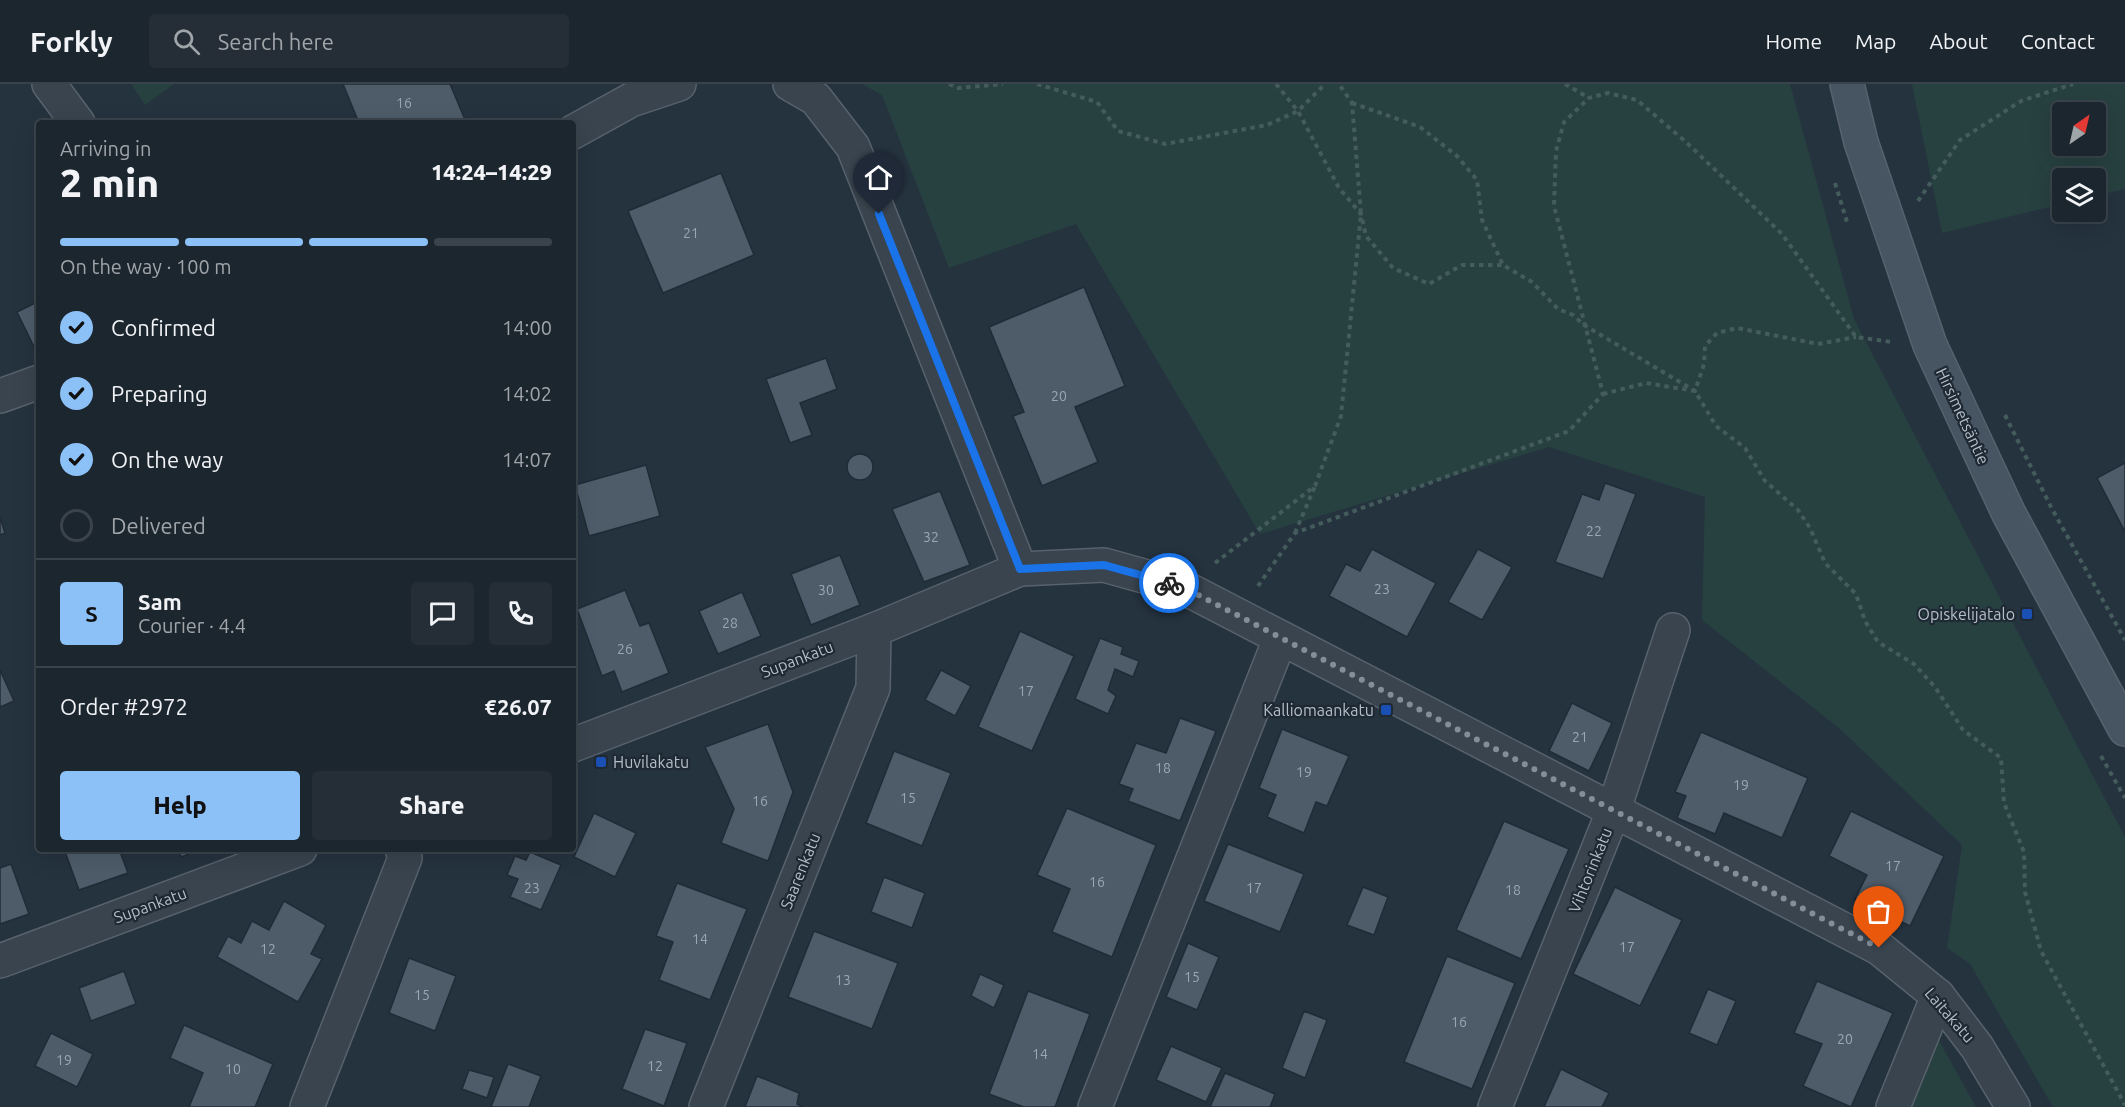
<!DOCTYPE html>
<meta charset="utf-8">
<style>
:root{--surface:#1c262f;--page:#252e37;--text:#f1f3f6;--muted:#a0a5aa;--line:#3a434b;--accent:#8cc1f7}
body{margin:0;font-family:Ubuntu,sans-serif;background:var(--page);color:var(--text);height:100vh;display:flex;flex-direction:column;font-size:22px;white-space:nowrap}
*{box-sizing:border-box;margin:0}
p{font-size:20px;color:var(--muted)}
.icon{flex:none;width:33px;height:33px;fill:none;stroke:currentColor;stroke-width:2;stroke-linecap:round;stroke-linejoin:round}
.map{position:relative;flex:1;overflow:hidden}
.side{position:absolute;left:36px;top:36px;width:540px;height:732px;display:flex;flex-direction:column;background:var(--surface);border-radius:6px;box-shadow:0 6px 24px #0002,0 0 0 2px var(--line)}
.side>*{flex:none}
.needle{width:39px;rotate:34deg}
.tools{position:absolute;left:2052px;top:18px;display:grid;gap:12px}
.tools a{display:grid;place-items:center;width:54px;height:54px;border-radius:6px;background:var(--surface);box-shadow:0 6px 24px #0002,0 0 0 2px var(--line);font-size:30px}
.pin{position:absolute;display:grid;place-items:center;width:51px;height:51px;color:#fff;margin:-62px -26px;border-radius:50% 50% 50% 0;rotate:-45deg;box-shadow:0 0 6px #0007}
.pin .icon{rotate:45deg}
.courier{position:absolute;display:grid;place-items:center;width:60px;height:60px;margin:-30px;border:4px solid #1a73e8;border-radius:50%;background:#fff;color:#222;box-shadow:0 2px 8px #0007}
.headline em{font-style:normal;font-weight:800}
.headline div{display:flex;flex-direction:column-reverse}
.headline{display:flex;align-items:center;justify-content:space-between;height:102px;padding:0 24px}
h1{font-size:39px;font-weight:800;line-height:45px}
.bar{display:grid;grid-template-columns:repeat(4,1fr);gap:9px 6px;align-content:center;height:72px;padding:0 24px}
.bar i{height:8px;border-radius:4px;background:var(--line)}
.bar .current{background:var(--accent)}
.bar p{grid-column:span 4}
.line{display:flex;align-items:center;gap:15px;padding:0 24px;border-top:2px solid var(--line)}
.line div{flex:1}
.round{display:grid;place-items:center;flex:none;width:63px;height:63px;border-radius:6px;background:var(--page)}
ol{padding:0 24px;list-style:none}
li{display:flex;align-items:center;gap:18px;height:66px}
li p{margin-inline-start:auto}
li .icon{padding:6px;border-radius:50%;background:var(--accent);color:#111;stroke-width:4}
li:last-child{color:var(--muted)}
li i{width:33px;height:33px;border:3px solid var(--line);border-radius:50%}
.button{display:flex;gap:12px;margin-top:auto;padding:12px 24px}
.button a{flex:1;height:69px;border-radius:6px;background:var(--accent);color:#111;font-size:24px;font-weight:800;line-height:69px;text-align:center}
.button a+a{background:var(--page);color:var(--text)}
header{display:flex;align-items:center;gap:36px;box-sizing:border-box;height:84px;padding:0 30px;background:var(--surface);border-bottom:2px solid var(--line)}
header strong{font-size:28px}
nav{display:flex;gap:33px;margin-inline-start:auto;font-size:21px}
.search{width:420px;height:54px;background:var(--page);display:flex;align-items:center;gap:15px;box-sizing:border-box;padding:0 21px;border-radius:6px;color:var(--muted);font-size:22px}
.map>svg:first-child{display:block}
</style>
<header>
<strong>Forkly</strong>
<div class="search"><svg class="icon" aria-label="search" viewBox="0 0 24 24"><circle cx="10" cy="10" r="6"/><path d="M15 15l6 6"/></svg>Search here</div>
<nav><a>Home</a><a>Map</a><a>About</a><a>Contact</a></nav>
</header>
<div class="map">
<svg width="2125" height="1023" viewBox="0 0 2125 1023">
<rect width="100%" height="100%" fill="#25333f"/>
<!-- green -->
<g fill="#274040" fill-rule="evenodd">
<path d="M 131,0 L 174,0 L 145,21 Z"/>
<path d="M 862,0 L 1790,0 L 1854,235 L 2125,753 L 2125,1023 L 2053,1023 L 1970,880 L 1947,864 L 1962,761 L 1840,645 L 1702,536 L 1705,413 L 1549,363 L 1260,450 L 1076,140 L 949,184 L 882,11 Z"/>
<path d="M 1912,0 L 2125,0 L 2125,105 L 2096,112 L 2096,94 L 2062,94 L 2062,120 L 1942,149 ZM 2096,28 L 2096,62 L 2062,62 L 2062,28 Z"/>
<path d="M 1922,926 L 1976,1023 L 1882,1023 Z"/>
</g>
<!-- building -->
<g fill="#4e5c6a" stroke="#202b36" stroke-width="1.5">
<path d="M 343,0 L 450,0 L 466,38 L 359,39 Z"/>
<path d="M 721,89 L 754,171 L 663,209 L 628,127 Z"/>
<path d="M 1084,203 L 1125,302 L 1075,323 L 1098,378 L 1042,402 L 1013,332 L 1024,328 L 989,243 Z"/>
<path d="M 39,217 L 39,273 L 17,228 Z"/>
<path d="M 826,274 L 837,305 L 800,319 L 812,351 L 790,359 L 766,295 Z"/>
<circle cx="860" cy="383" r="13"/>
<path d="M 2125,379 L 2125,448 L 2097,394 Z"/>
<path d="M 646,381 L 660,432 L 589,452 L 575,401 Z"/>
<path d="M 1605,399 L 1636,410 L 1603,495 L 1555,478 L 1582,410 L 1599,416 Z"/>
<path d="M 940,407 L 970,481 L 924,498 L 892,425 Z"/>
<path d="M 0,433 L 5,449 L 0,451 Z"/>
<path d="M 1372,465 L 1436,499 L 1407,553 L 1329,512 L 1346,480 L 1360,487 Z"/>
<path d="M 1478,465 L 1512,483 L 1482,536 L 1448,518 Z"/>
<path d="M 840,471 L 860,521 L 811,541 L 791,490 Z"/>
<path d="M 625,506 L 640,542 L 649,539 L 669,589 L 622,608 L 614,587 L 602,592 L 577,525 Z"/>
<path d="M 742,508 L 761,552 L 718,570 L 699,527 Z"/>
<path d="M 1020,547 L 1074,572 L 1032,667 L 978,643 Z"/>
<path d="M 1100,554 L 1123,563 L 1121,570 L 1139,577 L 1133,593 L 1115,585 L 1108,606 L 1116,612 L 1108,630 L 1075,615 Z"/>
<path d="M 0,586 L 14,617 L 0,623 Z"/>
<path d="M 941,586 L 971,602 L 955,632 L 925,616 Z"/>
<path d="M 1572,619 L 1612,639 L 1589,687 L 1549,667 Z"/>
<path d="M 1180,634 L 1216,647 L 1180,737 L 1128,717 L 1133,705 L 1119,700 L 1136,659 L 1166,669 Z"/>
<path d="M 768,640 L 793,708 L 768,777 L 721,759 L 734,725 L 705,663 Z"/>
<path d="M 1282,645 L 1349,672 L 1327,722 L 1316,718 L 1304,749 L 1267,733 L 1276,711 L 1259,704 Z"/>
<path d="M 1701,648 L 1808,694 L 1782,754 L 1724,729 L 1715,750 L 1677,734 L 1686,712 L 1675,708 Z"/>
<path d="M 894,667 L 951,689 L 922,762 L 866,739 Z"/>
<path d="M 1067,724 L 1156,761 L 1112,873 L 1052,848 L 1070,805 L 1037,791 Z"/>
<path d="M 1851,727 L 1944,772 L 1910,842 L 1855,815 L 1867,791 L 1829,772 Z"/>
<path d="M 594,729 L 636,749 L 615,793 L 574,773 Z"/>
<path d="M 1504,737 L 1569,765 L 1521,875 L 1456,846 Z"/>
<path d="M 1228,760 L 1304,790 L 1280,848 L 1204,817 Z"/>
<path d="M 64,765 L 119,765 L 128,789 L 79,806 Z"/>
<path d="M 179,765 L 203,765 L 181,773 Z"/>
<path d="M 530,768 L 561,781 L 541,826 L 510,813 L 518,795 L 507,791 L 515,772 L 526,776 Z"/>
<path d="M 11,780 L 29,830 L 0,840 L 0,784 Z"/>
<path d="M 884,793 L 925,809 L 912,844 L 871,828 Z"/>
<path d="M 677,799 L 747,825 L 710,916 L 659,896 L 673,858 L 656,852 Z"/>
<path d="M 1363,803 L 1388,813 L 1374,851 L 1347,841 Z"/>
<path d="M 1615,803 L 1682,836 L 1640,922 L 1573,890 Z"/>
<path d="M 284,817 L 326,841 L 311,870 L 322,875 L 298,918 L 217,873 L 228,852 L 241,859 L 252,837 L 269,846 Z"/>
<path d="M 814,847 L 898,879 L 872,945 L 788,913 Z"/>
<path d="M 1188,859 L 1219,873 L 1197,926 L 1166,913 Z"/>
<path d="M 1447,872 L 1515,899 L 1472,1005 L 1404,978 Z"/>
<path d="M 409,874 L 456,892 L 435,947 L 389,929 Z"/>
<path d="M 124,887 L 136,920 L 91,937 L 79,904 Z"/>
<path d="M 980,890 L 1004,901 L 994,924 L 971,912 Z"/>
<path d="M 1817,897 L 1893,929 L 1851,1023 L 1803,1002 L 1822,960 L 1794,949 Z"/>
<path d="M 1708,905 L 1736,917 L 1717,961 L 1689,949 Z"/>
<path d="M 1028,907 L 1090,930 L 1055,1023 L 1024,1023 L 989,1010 Z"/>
<path d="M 1304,927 L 1327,936 L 1305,994 L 1282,984 Z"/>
<path d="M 184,941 L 273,980 L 255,1023 L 189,1023 L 203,989 L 170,974 Z"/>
<path d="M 645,945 L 687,959 L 664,1022 L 622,1005 Z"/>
<path d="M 51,949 L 93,970 L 77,1003 L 35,982 Z"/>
<path d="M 1171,962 L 1222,984 L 1206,1018 L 1156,996 Z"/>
<path d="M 508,980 L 541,992 L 529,1023 L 491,1023 Z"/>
<path d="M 1561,985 L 1609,1009 L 1602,1023 L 1544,1023 Z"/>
<path d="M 469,986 L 494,993 L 487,1014 L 462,1005 Z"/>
<path d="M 1225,989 L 1275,1010 L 1270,1023 L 1210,1023 Z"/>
<path d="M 757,992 L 799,1009 L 797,1020 L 803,1023 L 745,1023 Z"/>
</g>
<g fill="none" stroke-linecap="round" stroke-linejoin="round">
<!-- street casing -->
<g stroke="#57626d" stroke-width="36">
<g id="street">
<path d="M 49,0 L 78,39"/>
<path d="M 790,0 L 816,15 L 853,63 L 1020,485"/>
<path d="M 573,48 L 631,16 L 679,0"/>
<path d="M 0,312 L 39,298"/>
<path d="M 573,661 L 874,546 L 1020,485 L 1104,481 L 1183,503 L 1879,864 L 1938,912 L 1977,963 L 2013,1023"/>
<path d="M 0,877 L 300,765"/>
<path d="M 307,1023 L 405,774 L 402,765"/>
<path d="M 706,1023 L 873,604 L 874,546"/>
<path d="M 1095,1023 L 1280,555"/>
<path d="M 1495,1023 L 1613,728 L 1673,546"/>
<path d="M 1893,1023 L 1938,912"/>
</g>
</g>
<!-- secondary casing -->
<g stroke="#57626d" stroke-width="36">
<path id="secondary" d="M 1847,0 L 1861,58 L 1930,261 L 2009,430 L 2125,645"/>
</g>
<!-- path -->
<g stroke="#455c5c" stroke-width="4" stroke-dasharray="4.5 4.5" stroke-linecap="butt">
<path d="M 949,0 L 958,4 L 1003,0"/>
<path d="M 1037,0 L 1097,18 L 1118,47 L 1165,60 L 1267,41 L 1298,27 L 1325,0"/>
<path d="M 1276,0 L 1298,27 L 1339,104 L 1361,130 L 1366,152 L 1393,184 L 1429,200 L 1462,181 L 1503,181"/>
<path d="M 1565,0 L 1589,14"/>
<path d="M 1352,19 L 1420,43 L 1457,72 L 1477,96 L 1482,136 L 1503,181 L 1532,198 L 1558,225 L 1573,231 L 1584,241 L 1695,307 L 1704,280 L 1705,262 L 1717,249 L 1737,244 L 1818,260 L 1856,253"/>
<path d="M 1835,99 L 1847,138"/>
<path d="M 1918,117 L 1960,56 L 2021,17 L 2073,0"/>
<path d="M 1603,310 L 1646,299 L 1695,307 L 1716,342 L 1745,364 L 1765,397 L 1798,426 L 1810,444 L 1825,479 L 1856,510 L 1865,537 L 1878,558 L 1914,580 L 1935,603 L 1963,646 L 2001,674 L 2004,719 L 2024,768 L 2025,808 L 2041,867 L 2125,1021"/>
<path d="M 2005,331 L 2051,423 L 2125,556"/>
<path d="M 1295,449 L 1315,402"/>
<path d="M 1215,479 L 1315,402 L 1341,332 L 1361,130 L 1352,19 L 1339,0"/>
<path d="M 1258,502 L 1295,449 L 1569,347 L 1603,310 L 1554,122 L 1556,67 L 1564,38 L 1589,14 L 1608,9 L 1637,16 L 1686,58 L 1782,150 L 1856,253 L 1892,258"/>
<path d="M 2101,672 L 2125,714"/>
</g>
<!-- street -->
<use href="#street" stroke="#39444f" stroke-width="33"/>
<!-- secondary -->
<use href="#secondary" stroke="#475462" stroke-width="33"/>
</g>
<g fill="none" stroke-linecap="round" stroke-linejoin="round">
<!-- done -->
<path stroke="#838e99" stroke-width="6" stroke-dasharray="0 10.8" d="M 1169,499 L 1183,503 L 1879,864"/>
<!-- route -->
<path stroke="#1a73e8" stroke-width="8" d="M 879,130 L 1020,485 L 1104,481 L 1169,499"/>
</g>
<!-- markers -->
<g fill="#1a4fb4" stroke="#1e2934" stroke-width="2">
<rect x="2021" y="524" width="12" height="12" rx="3"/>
<rect x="1380" y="620" width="12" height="12" rx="3"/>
<rect x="595" y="672" width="12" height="12" rx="3"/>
</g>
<g text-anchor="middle" stroke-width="4.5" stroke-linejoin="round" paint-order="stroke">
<!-- number labels -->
<g font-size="14" fill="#9ba6b2">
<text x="404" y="24">16</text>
<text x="691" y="154">21</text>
<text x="1059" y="317">20</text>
<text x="1594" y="452">22</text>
<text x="931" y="458">32</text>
<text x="1382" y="510">23</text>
<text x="826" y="511">30</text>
<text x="730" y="544">28</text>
<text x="625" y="570">26</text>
<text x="1026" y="612">17</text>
<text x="1580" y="658">21</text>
<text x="1163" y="689">18</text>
<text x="1304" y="693">19</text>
<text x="1741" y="706">19</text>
<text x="908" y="719">15</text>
<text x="760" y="722">16</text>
<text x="1893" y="787">17</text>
<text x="1097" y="803">16</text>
<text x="532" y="809">23</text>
<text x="1254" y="809">17</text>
<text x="1513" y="811">18</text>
<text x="700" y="860">14</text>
<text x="1627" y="868">17</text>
<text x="268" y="870">12</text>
<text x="1192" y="898">15</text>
<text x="843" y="901">13</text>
<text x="422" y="916">15</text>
<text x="1459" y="943">16</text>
<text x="1845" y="960">20</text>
<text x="1040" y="975">14</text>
<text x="64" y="981">19</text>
<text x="655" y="987">12</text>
<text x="233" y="990">10</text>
</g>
<!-- street labels -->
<g font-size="16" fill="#b5bfca" stroke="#1e2934">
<text transform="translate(1963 332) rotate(65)" y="6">Hirsimetsäntie</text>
<text transform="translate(797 575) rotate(-21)" y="6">Supankatu</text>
<text transform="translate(1590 786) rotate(-68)" y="6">Vihtorinkatu</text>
<text transform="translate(800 787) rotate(-68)" y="6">Saarenkatu</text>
<text transform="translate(150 821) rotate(-20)" y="6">Supankatu</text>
<text transform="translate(1950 931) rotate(49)" y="6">Laitakatu</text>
</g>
<!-- poi labels -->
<g font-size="16" fill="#b5bfca" stroke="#1e2934" text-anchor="end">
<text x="2015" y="536">Opiskelijatalo</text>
<text x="1374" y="632">Kalliomaankatu</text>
<text x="613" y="684" text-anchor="start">Huvilakatu</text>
</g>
</g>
</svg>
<div class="tools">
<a><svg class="needle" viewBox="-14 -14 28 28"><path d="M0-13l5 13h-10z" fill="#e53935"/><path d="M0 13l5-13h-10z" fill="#a0a5aa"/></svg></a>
<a><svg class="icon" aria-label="layers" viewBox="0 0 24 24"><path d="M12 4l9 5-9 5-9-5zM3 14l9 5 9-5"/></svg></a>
</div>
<div class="pin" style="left:1879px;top:864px;background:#ea580c"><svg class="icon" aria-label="bag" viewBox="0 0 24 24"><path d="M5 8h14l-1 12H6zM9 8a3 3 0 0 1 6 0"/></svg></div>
<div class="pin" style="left:879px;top:130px;background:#1f2937"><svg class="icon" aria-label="home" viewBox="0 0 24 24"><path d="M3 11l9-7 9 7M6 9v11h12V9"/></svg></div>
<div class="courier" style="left:1169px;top:499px"><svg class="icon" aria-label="bike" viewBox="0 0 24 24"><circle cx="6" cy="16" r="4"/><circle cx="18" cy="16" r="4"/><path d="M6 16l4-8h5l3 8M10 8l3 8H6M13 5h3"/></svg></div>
<section class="side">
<div class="headline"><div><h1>2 min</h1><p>Arriving in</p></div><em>14:24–14:29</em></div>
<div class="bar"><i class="current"></i><i class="current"></i><i class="current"></i><i></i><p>On the way · 100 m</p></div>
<ol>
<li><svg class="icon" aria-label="check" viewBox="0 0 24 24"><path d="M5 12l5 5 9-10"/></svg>Confirmed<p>14:00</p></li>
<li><svg class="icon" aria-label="check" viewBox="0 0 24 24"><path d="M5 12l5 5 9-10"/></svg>Preparing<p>14:02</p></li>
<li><svg class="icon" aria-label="check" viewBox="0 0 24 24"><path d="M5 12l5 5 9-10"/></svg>On the way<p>14:07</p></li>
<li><i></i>Delivered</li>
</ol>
<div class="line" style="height:108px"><b class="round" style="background:var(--accent);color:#111">S</b><div><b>Sam</b><p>Courier · 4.4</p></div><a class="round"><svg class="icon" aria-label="chat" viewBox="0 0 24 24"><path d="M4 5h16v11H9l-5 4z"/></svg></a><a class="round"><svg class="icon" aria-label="phone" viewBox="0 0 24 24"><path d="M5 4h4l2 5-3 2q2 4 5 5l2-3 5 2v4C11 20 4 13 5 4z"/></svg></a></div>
<div class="line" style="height:78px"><div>Order #2972</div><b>€26.07</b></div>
<div class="button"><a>Help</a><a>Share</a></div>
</section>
</div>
